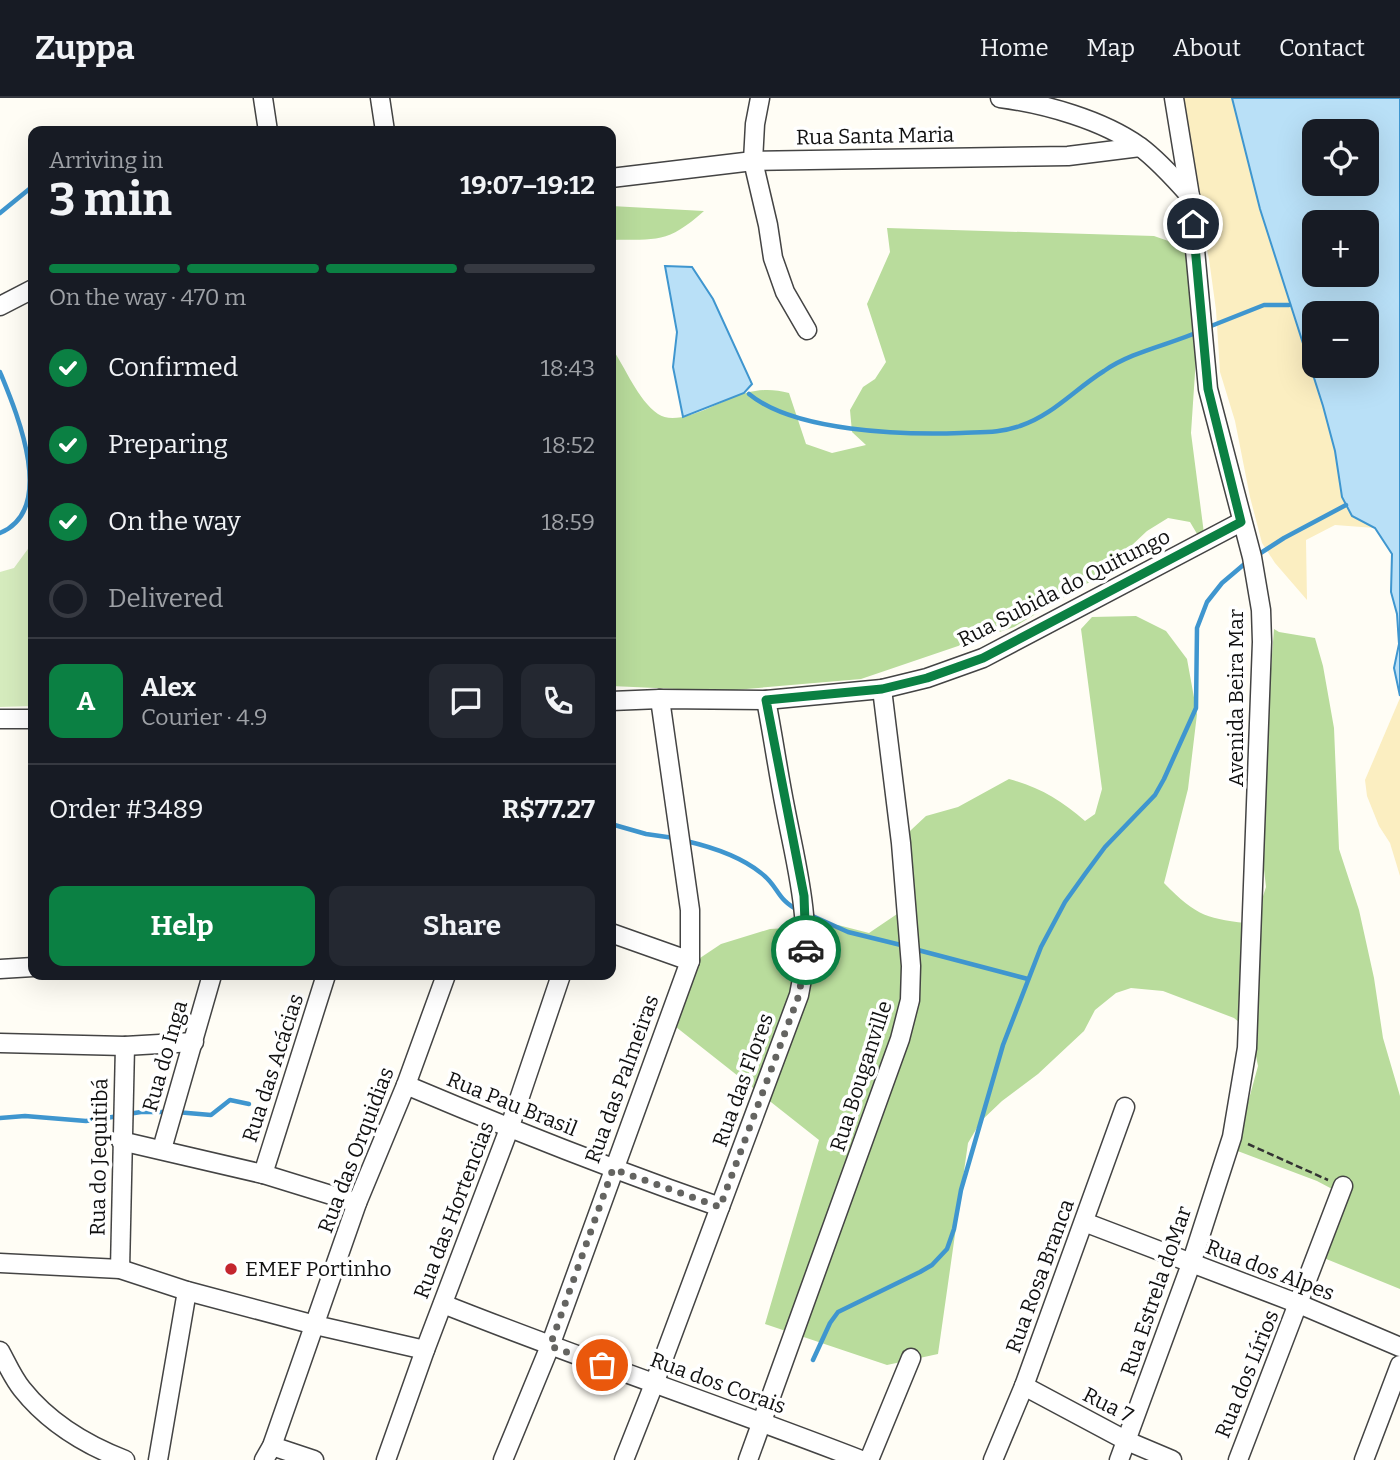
<!DOCTYPE html>
<meta charset="utf-8">
<style>
:root{--surface:#171b24;--page:#242831;--text:#f1f3f6;--muted:#9ea1a6;--line:#363941;--accent:#0b8043}
body{margin:0;font-family:Bitter,serif;background:var(--page);color:var(--text);height:100vh;display:flex;flex-direction:column;font-size:26px;white-space:nowrap}
*{box-sizing:border-box;margin:0}
p{font-size:23px;color:var(--muted)}
.icon{flex:none;width:38px;height:38px;fill:none;stroke:currentColor;stroke-width:2;stroke-linecap:round;stroke-linejoin:round}
.map{position:relative;flex:1;overflow:hidden}
.side{position:absolute;left:28px;top:28px;width:588px;height:854px;display:flex;flex-direction:column;background:var(--surface);border-radius:14px;box-shadow:0 7px 28px #0002}
.side>*{flex:none}
.fabs{position:absolute;left:1302px;top:21px;display:grid;gap:14px}
.fabs a{display:grid;place-items:center;width:77px;height:77px;border-radius:14px;background:var(--surface);box-shadow:0 7px 28px #0002;font-size:35px}
.pin{position:absolute;display:grid;place-items:center;width:60px;height:60px;color:#fff;margin:-30px;border:4px solid #fff;border-radius:50%;box-shadow:0 2px 7px #0007}
.courier{position:absolute;display:grid;place-items:center;width:70px;height:70px;margin:-35px;border:5px solid #0b8043;border-radius:50%;background:#fff;color:#222;box-shadow:0 2px 9px #0007}
.summary em{font-style:normal;font-weight:700}
.summary div{display:flex;flex-direction:column-reverse}
.summary{display:flex;align-items:center;justify-content:space-between;height:119px;padding:0 21px}
h1{font-size:46px;font-weight:700;line-height:52px}
.bar{display:grid;grid-template-columns:repeat(4,1fr);gap:10px 7px;align-content:center;height:84px;padding:0 21px}
.bar i{height:9px;border-radius:5px;background:var(--line)}
.bar .selected{background:var(--accent)}
.bar p{grid-column:span 4}
.line{display:flex;align-items:center;gap:18px;padding:0 21px;border-top:2px solid var(--line)}
.line div{flex:1}
.round{display:grid;place-items:center;flex:none;width:74px;height:74px;border-radius:14px;background:var(--page)}
ol{padding:0 21px;list-style:none}
li{display:flex;align-items:center;gap:21px;height:77px}
li p{margin-inline-start:auto}
li .icon{padding:7px;border-radius:50%;background:var(--accent);color:#fff;stroke-width:4}
li:last-child{color:var(--muted)}
li i{width:38px;height:38px;border:4px solid var(--line);border-radius:50%}
.action{display:flex;gap:14px;margin-top:auto;padding:14px 21px}
.action a{flex:1;height:80px;border-radius:14px;background:var(--accent);color:#fff;font-size:28px;font-weight:700;line-height:80px;text-align:center}
.action a+a{background:var(--page);color:var(--text)}
header{display:flex;align-items:center;gap:42px;box-sizing:border-box;height:98px;padding:0 35px;background:var(--surface);border-bottom:2px solid var(--line)}
header strong{font-size:33px}
nav{display:flex;gap:38px;margin-inline-start:auto;font-size:24px}
.map>svg:first-child{display:block}
</style>
<header>
<strong>Zuppa</strong>
<nav><a>Home</a><a>Map</a><a>About</a><a>Contact</a></nav>
</header>
<div class="map">
<svg width="1400" height="1362" viewBox="0 0 1400 1362">
<rect width="100%" height="100%" fill="#fffdf5"/>
<!-- green -->
<path fill="#d5ebbd" d="M 33,444 L 33,608 L 0,609 L 0,474 L 14,470 Z"/>
<!-- forest -->
<g fill="#b9dc9c">
<path d="M 611,108 L 704,113 C 667,146 657,141 611,142 Z"/>
<path d="M 887,130 L 1154,138 L 1203,155 L 1191,335 L 1206,451 L 1190,424 L 1168,420 L 1147,433 L 1098,479 L 1014,529 L 861,581 L 723,593 L 611,588 L 611,249 C 626,270 637,301 658,316 C 679,331 724,300 746,295 C 761,291 774,291 789,295 L 806,346 L 832,355 L 866,347 L 852,334 L 850,312 L 863,289 L 875,281 L 886,264 L 867,206 L 890,154 Z"/>
<path d="M 1136,518 L 1166,533 L 1187,561 L 1197,616 L 1188,691 L 1164,785 C 1197,819 1208,821 1254,826 L 1266,789 L 1259,729 L 1274,531 L 1279,534 L 1315,540 L 1323,568 L 1334,630 L 1339,751 L 1359,812 L 1374,880 L 1383,940 L 1400,998 L 1400,1191 L 1314,1156 L 1334,1092 L 1317,1083 L 1235,1052 L 1258,968 L 1251,934 L 1234,920 L 1163,893 L 1131,890 L 1116,895 L 1095,912 L 1084,933 L 1038,976 L 1002,1003 L 981,1023 L 968,1045 L 938,1256 L 887,1267 L 765,1226 L 819,1042 L 676,929 L 667,924 L 697,862 L 721,846 L 770,831 L 838,827 L 869,835 L 903,812 L 913,779 L 896,746 L 926,718 L 958,709 L 1009,681 C 1039,689 1061,702 1085,723 L 1095,716 L 1102,691 L 1081,531 L 1092,519 Z"/>
</g>
<!-- sand -->
<g fill="#fbeec1">
<path d="M 1176,0 L 1232,0 L 1260,111 L 1323,308 L 1335,353 L 1342,399 L 1352,418 L 1375,430 L 1335,427 L 1306,442 L 1307,502 L 1275,465 L 1262,445 L 1250,399 L 1235,323 L 1220,274 L 1216,212 L 1209,161 Z"/>
<path d="M 1400,600 L 1400,778 L 1390,745 L 1379,728 L 1367,698 L 1365,682 Z"/>
</g>
<!-- water -->
<g fill="#b9e0f7" stroke="#3f96cf" stroke-width="2" fill-rule="evenodd">
<path d="M 1232,0 L 1400,0 L 1400,598 L 1394,570 L 1399,546 L 1397,516 L 1391,494 L 1392,456 L 1375,430 L 1352,418 L 1342,399 L 1335,353 L 1323,308 L 1260,111 ZM 1314,33 L 1367,33 L 1367,86 L 1314,86 ZM 1314,124 L 1367,124 L 1367,177 L 1314,177 ZM 1314,215 L 1367,215 L 1367,268 L 1314,268 Z"/>
<path d="M 665,168 L 692,169 L 713,201 L 752,286 L 744,295 L 683,319 L 673,269 L 677,234 Z"/>
</g>
<g fill="none" stroke-linecap="round" stroke-linejoin="round">
<!-- stream -->
<g stroke="#3f96cf" stroke-width="4.5">
<path d="M 0,115 L 33,88"/>
<path d="M 1206,230 L 1264,207 L 1289,207"/>
<path d="M 0,274 C 16,313 58,411 0,435"/>
<path d="M 749,296 C 795,334 903,337 961,335 C 981,334 1001,335 1020,328 C 1053,317 1075,291 1104,273 C 1131,254 1168,247 1198,234"/>
<path d="M 1256,458 L 1284,440 L 1346,407"/>
<path d="M 611,726 L 646,736 L 674,740"/>
<path d="M 686,743 C 712,749 740,758 761,775 C 779,788 776,802 800,813"/>
<path d="M 808,816 L 848,834 L 905,848"/>
<path d="M 914,851 L 1028,881"/>
<path d="M 176,1014 L 211,1017 L 230,1002 L 249,1006"/>
<path d="M 128,1016 L 141,1014 L 168,1014"/>
<path d="M 0,1020 L 25,1018 L 86,1023 L 119,1018"/>
<path d="M 813,1262 L 830,1225 L 838,1214 L 920,1174 L 932,1167 L 947,1151 L 954,1131 L 961,1092 L 1003,947 L 1041,849 L 1065,804 L 1085,776 L 1105,749 L 1155,697 L 1164,681 L 1196,610 L 1197,530 L 1207,504 L 1222,485 L 1248,463"/>
</g>
<!-- street casing -->
<g stroke="#444" stroke-width="21">
<g id="street">
<path d="M 263,0 L 268,33"/>
<path d="M 380,0 L 385,33"/>
<path d="M 760,0 L 755,26 L 753,63 L 768,127 L 773,160 L 785,194 L 807,232"/>
<path d="M 1000,0 C 1046,6 1102,22 1139,48 C 1158,62 1175,81 1190,98"/>
<path d="M 611,80 L 753,63 L 1068,58 L 1140,49"/>
<path d="M 0,208 L 33,191"/>
<path d="M 611,603 L 660,601 L 766,602 L 882,591 L 927,580 L 983,560 L 1241,424"/>
<path d="M 0,621 L 33,621"/>
<path d="M 611,835 L 690,863"/>
<path d="M 0,871 L 33,869"/>
<path d="M 0,945 L 125,948 L 194,944"/>
<path d="M 406,987 C 510,1031 614,1072 720,1109"/>
<path d="M 121,1043 L 263,1076 L 357,1105"/>
<path d="M 162,1051 L 212,877"/>
<path d="M 263,1076 L 326,877"/>
<path d="M 1084,1124 L 1299,1206 L 1400,1249"/>
<path d="M 0,1165 L 120,1171 L 187,1193 L 315,1227 L 425,1252"/>
<path d="M 120,1171 L 125,948"/>
<path d="M 443,1206 C 581,1261 722,1308 861,1362"/>
<path d="M 0,1253 C 7,1266 13,1280 22,1291 C 49,1325 86,1347 125,1362"/>
<path d="M 1024,1288 L 1127,1343 L 1172,1362"/>
<path d="M 272,1348 L 314,1362"/>
<path d="M 158,1362 L 187,1193"/>
<path d="M 264,1362 L 272,1348 L 357,1105 L 406,987 L 446,877"/>
<path d="M 386,1362 L 425,1252 L 509,1031 L 561,877"/>
<path d="M 503,1362 L 550,1248 L 690,863 L 690,812 L 660,601"/>
<path d="M 624,1362 L 654,1286 L 799,897 C 814,828 798,777 785,709 C 778,674 773,638 766,602"/>
<path d="M 748,1362 L 900,941 L 910,902 L 911,868 L 901,745 L 882,591"/>
<path d="M 869,1362 L 911,1260"/>
<path d="M 993,1362 L 1024,1288 L 1125,1009"/>
<path d="M 1119,1362 L 1191,1166 L 1232,1039 L 1247,950 L 1262,544 L 1261,512 L 1252,459 L 1208,291 L 1190,98 L 1174,0"/>
<path d="M 1238,1362 L 1343,1088"/>
<path d="M 1364,1362 L 1400,1267"/>
</g>
</g>
<!-- path -->
<path stroke="#333" stroke-width="2.5" stroke-dasharray="7 3.5" stroke-linecap="butt" d="M 1248,1046 L 1328,1082"/>
<!-- street -->
<use href="#street" stroke="#fff" stroke-width="18"/>
</g>
<g fill="none" stroke-linecap="round" stroke-linejoin="round">
<!-- done -->
<path stroke="#646461" stroke-width="7" stroke-dasharray="0 12.6" d="M 602,1267 L 550,1248 L 613,1071 L 720,1109 L 799,897 L 806,852"/>
<!-- route -->
<path stroke="#0b8043" stroke-width="9" d="M 806,852 L 804,798 L 766,602 L 882,591 L 927,580 L 983,560 L 1241,424 L 1208,291 L 1193,126"/>
</g>
<!-- markers -->
<circle fill="#c4262e" stroke="#fff" stroke-width="2.5" cx="231" cy="1171" r="7"/>
<g text-anchor="middle" stroke-width="7" stroke-linejoin="round" paint-order="stroke">
<!-- street labels -->
<g font-size="21" fill="#111" stroke="#fff">
<text transform="translate(875 38) rotate(-1)" y="7">Rua Santa Maria</text>
<text transform="translate(1064 490) rotate(-27)" y="7">Rua Subida do Quitungo</text>
<text transform="translate(1236 600) rotate(-90)" y="7">Avenida Beira Mar</text>
<text transform="translate(165 958) rotate(-74)" y="7">Rua do Inga</text>
<text transform="translate(273 970) rotate(-72)" y="7">Rua das Acácias</text>
<text transform="translate(861 978) rotate(-72)" y="7">Rua Bouganville</text>
<text transform="translate(622 981) rotate(-70)" y="7">Rua das Palmeiras</text>
<text transform="translate(743 982) rotate(-70)" y="7">Rua das Flores</text>
<text transform="translate(512 1006) rotate(22)" y="7">Rua Pau Brasil</text>
<text transform="translate(356 1052) rotate(-69)" y="7">Rua das Orquidias</text>
<text transform="translate(99 1059) rotate(-89)" y="7">Rua do Jequitibá</text>
<text transform="translate(454 1112) rotate(-69)" y="7">Rua das Hortencias</text>
<text transform="translate(1270 1172) rotate(21)" y="7">Rua dos Alpes</text>
<text transform="translate(1040 1178) rotate(-70)" y="7">Rua Rosa Branca</text>
<text transform="translate(1156 1193) rotate(-71)" y="7">Rua Estrela doMar</text>
<text transform="translate(1247 1276) rotate(-68)" y="7">Rua dos Lírios</text>
<text transform="translate(718 1285) rotate(20)" y="7">Rua dos Corais</text>
<text transform="translate(1108 1307) rotate(27)" y="7">Rua 7</text>
</g>
<!-- poi labels -->
<g font-size="21" fill="#111" stroke="#fff" text-anchor="start">
<text x="245" y="1178">EMEF Portinho</text>
</g>
</g>
</svg>
<div class="fabs">
<a><svg class="icon" aria-label="locate" viewBox="0 0 24 24"><circle cx="12" cy="12" r="6"/><path d="M12 2v4M12 18v4M2 12h4M18 12h4"/></svg></a>
<a>+</a>
<a>−</a>
</div>
<div class="pin" style="left:602px;top:1267px;background:#ea580c"><svg class="icon" aria-label="bag" viewBox="0 0 24 24"><path d="M5 8h14l-1 12H6zM9 8a3 3 0 0 1 6 0"/></svg></div>
<div class="pin" style="left:1193px;top:126px;background:#1f2937"><svg class="icon" aria-label="home" viewBox="0 0 24 24"><path d="M3 11l9-7 9 7M6 9v11h12V9"/></svg></div>
<div class="courier" style="left:806px;top:852px"><svg class="icon" aria-label="car" viewBox="0 0 24 24"><path d="M5 17H2v-5l4-1 3-4h7l3 4 3 1v5h-3M9 17h6M6 11h13"/><circle cx="7" cy="17" r="2"/><circle cx="17" cy="17" r="2"/></svg></div>
<section class="side">
<div class="summary"><div><h1>3 min</h1><p>Arriving in</p></div><em>19:07–19:12</em></div>
<div class="bar"><i class="selected"></i><i class="selected"></i><i class="selected"></i><i></i><p>On the way · 470 m</p></div>
<ol>
<li><svg class="icon" aria-label="check" viewBox="0 0 24 24"><path d="M5 12l5 5 9-10"/></svg>Confirmed<p>18:43</p></li>
<li><svg class="icon" aria-label="check" viewBox="0 0 24 24"><path d="M5 12l5 5 9-10"/></svg>Preparing<p>18:52</p></li>
<li><svg class="icon" aria-label="check" viewBox="0 0 24 24"><path d="M5 12l5 5 9-10"/></svg>On the way<p>18:59</p></li>
<li><i></i>Delivered</li>
</ol>
<div class="line" style="height:126px"><b class="round" style="background:var(--accent);color:#fff">A</b><div><b>Alex</b><p>Courier · 4.9</p></div><a class="round"><svg class="icon" aria-label="chat" viewBox="0 0 24 24"><path d="M4 5h16v11H9l-5 4z"/></svg></a><a class="round"><svg class="icon" aria-label="phone" viewBox="0 0 24 24"><path d="M5 4h4l2 5-3 2q2 4 5 5l2-3 5 2v4C11 20 4 13 5 4z"/></svg></a></div>
<div class="line" style="height:91px"><div>Order #3489</div><b>R$77.27</b></div>
<div class="action"><a>Help</a><a>Share</a></div>
</section>
</div>
